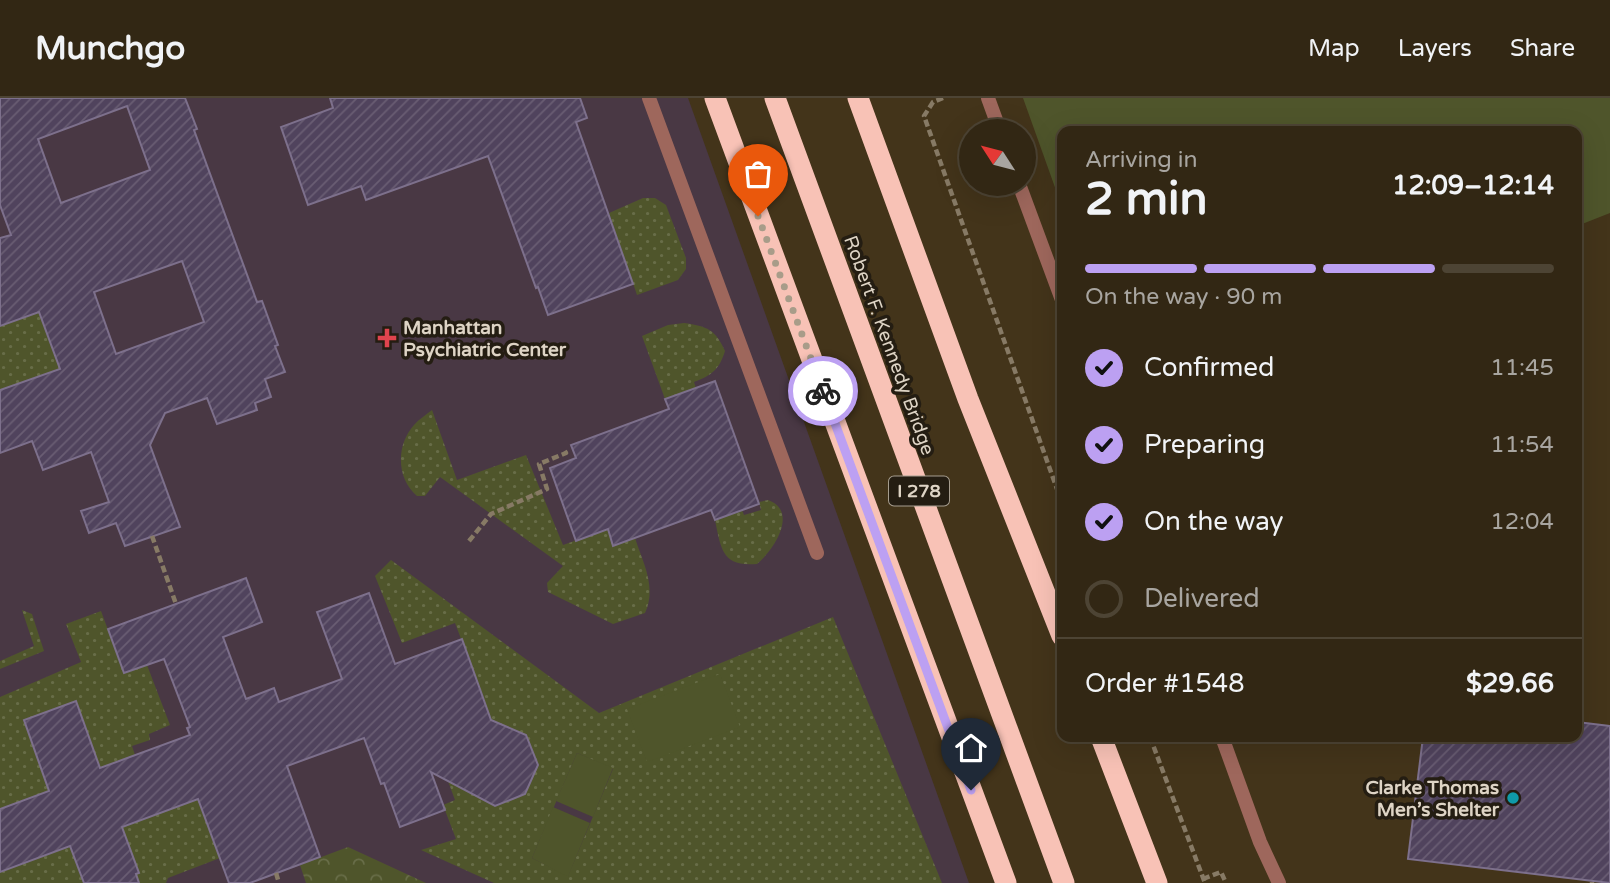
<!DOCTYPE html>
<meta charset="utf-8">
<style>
:root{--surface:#322714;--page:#3d3322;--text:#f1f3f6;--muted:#a8a5a0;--line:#4d4434;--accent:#bca0f2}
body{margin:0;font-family:"Varela Round",sans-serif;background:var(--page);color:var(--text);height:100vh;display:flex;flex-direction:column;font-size:26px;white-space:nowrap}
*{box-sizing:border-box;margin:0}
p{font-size:23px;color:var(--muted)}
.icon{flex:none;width:38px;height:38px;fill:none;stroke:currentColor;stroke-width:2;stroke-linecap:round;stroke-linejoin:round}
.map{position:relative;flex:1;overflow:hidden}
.sheet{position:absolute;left:1057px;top:28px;width:525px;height:616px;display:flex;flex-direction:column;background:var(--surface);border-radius:14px;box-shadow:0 7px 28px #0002,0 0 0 2px var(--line)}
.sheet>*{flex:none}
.needle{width:46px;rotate:306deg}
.fabs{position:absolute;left:959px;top:21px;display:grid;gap:14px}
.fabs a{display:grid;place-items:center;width:77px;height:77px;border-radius:50%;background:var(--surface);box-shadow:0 7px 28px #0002,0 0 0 2px var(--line);font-size:35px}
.pin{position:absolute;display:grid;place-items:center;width:60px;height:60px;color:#fff;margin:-72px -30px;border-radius:50% 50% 50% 0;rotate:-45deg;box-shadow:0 0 7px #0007}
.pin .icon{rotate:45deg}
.courier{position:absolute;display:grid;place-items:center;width:70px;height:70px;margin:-35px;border:5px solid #bca0f2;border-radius:50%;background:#fff;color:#222;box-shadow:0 2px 9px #0007}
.headline em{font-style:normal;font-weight:800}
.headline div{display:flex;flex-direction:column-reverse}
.headline{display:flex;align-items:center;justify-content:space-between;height:119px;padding:0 28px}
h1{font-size:46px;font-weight:800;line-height:52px}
.bar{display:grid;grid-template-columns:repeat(4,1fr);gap:10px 7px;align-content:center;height:84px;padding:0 28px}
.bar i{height:9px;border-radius:5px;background:var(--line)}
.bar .on{background:var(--accent)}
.bar p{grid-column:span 4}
.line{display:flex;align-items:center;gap:18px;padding:0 28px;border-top:2px solid var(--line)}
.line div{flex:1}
ol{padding:0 28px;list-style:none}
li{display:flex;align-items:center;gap:21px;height:77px}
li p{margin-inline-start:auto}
li .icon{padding:7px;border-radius:50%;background:var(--accent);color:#111;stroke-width:4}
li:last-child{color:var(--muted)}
li i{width:38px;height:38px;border:4px solid var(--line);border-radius:50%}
header{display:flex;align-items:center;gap:42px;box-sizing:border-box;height:98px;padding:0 35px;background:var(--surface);border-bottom:2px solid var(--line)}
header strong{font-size:33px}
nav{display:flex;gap:38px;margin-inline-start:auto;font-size:24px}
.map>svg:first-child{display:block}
</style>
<header>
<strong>Munchgo</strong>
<nav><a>Map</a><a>Layers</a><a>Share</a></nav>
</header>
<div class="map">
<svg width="1610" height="785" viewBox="0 0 1610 785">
<defs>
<pattern id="grass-dots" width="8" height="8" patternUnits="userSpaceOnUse" patternTransform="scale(1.75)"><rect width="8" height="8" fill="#4f552b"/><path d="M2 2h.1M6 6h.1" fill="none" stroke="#686d48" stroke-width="1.8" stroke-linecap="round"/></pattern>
<pattern id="forest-crowns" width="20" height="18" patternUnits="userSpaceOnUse" patternTransform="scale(1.75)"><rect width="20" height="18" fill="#4f552b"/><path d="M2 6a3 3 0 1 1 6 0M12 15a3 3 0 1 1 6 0" fill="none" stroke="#686d48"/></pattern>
<pattern id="building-hatch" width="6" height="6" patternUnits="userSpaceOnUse" patternTransform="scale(1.75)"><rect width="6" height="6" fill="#50435d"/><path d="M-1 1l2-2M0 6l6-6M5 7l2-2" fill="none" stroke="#695d73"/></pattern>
</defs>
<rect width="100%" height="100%" fill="#43341a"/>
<!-- medical -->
<path fill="#493844" d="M 0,0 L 688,0 L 969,785 L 0,785 Z"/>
<!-- grass -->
<g fill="url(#grass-dots)" fill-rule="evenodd">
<path d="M 643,100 L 655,100 L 666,107 L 686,160 L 686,171 L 678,182 L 637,197 L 609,115 Z"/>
<path d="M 35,201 L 60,271 L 0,292 L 0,228 Z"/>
<path d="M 684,225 C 707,228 716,232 725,253 C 719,272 712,277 694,284 L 696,290 L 665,301 L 642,238 L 668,227 Z"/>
<path d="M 432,312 L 457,382 L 526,357 L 563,447 L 608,431 L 614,447 L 635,440 C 643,465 657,489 645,515 L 613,526 L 548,494 L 547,485 L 563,468 L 440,379 L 425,398 L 417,398 C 396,380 396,347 414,327 C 419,321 426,317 432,312 Z"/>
<path d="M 768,402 C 799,413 774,452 757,466 C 722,469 721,451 715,422 L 742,412 L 744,417 L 761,412 L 759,404 Z"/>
<path d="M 391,462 L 599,615 L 833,519 L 942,785 L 494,785 L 421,752 L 456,741 L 443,707 L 455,702 L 429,632 L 484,601 L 455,525 L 402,545 L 375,478 ZM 498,625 L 526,637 L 538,667 L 525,696 L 495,708 L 470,636 ZM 577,655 L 613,671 L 568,778 L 532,760 Z"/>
<path d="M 22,512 L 32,516 L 44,553 L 0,571 L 0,563 L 34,548 Z"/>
<path d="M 101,513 L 124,575 L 147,567 L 170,627 L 149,636 L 150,642 L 132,648 L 135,657 L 100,670 L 76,603 L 24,622 L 49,693 L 0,711 L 0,599 L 81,564 L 66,526 Z"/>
<path d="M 211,696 L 220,760 L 168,780 L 166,785 L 139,785 L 136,776 L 139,774 L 122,729 Z"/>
<path d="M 70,748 L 84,785 L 0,785 L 0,761 L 5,772 Z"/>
</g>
<!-- forest -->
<path fill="url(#forest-crowns)" d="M 348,749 L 426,785 L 306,785 L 300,767 Z"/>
<!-- park -->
<g fill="#4f552b">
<path d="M 1023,0 L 1610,0 L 1610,115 L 1577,128 L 1577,33 L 1062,33 L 1062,109 Z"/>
<path d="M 720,576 L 740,629 L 647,664 L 627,611 Z"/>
<path d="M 577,655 L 613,670 L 593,719 L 556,703 Z"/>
<path d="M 553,709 L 590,725 L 568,779 L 532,760 Z"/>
</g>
<!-- building -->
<g fill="url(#building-hatch)" stroke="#7d708c" stroke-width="2" fill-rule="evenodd">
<path d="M 0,0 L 185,0 L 197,31 L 194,32 L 257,204 L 262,203 L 278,247 L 275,248 L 285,274 L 265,281 L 271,299 L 255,305 L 257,312 L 217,326 L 207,300 L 165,315 L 150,347 L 180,429 L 125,448 L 116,425 L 89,435 L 81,413 L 109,404 L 91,354 L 43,372 L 32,343 L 0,355 L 0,292 L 60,271 L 39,214 L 0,228 L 0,140 L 11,137 L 0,107 ZM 127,8 L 150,72 L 61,105 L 38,41 ZM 182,163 L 204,224 L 116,256 L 94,194 Z"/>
<path d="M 330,0 L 580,0 L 587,20 L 576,24 L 633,186 L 548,217 L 538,189 L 536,190 L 488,58 L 366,102 L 361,88 L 308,107 L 281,29 L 333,10 Z"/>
<path d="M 715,283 L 759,406 L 715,422 L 711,412 L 613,448 L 608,431 L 576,443 L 550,370 L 576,360 L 571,347 L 669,311 L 665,301 Z"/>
<path d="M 246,480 L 262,524 L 223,539 L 246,601 L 274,590 L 279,604 L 342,581 L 317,514 L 369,495 L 395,566 L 462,541 L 491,622 L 526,637 L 538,667 L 525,696 L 495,708 L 431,674 L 445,712 L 400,729 L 384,685 L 381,686 L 364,640 L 287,668 L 320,759 L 258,782 L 250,785 L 229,785 L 198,701 L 122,729 L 139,775 L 136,776 L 139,785 L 84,785 L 70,748 L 0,774 L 0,711 L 49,693 L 24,622 L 76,603 L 100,670 L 190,637 L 187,630 L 190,629 L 164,561 L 124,575 L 108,531 Z"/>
<path d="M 1577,624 L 1610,628 L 1610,785 L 1408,761 L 1423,639 L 1577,639 Z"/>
</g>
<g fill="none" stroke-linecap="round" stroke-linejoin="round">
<!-- path -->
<g stroke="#877a65" stroke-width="4.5" stroke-dasharray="7 3.5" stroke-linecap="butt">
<path d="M 943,0 L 933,4 L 924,18 L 1062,405"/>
<path d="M 152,438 L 176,506"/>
<path d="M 469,443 L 491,416 L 547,391 L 539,366 L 566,355 L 563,350"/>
<path d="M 1150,639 L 1205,785"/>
<path d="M 276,775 L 279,785"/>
<path d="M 1203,781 L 1221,774 L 1226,785"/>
<path d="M 1592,785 L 1592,784"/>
</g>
<!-- service -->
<path stroke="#9e675c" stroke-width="14" d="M 649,0 L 817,455"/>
<!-- tertiary -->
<g stroke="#9e675c" stroke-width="14">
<path d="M 988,0 L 1000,33"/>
<path d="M 1019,86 L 1062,202"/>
<path d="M 1222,639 L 1260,744 L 1279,785"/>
</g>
<!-- motorway -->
<g stroke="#f8c2b6" stroke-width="21">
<path d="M 715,0 L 1006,785"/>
<path d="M 775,0 L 1064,785"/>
<path d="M 858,0 L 968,301 L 1062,538"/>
<path d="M 1101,639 L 1157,785"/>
</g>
</g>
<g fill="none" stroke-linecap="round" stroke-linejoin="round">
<!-- done -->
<path stroke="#a89c89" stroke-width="7" stroke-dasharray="0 12.6" d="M 758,118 L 823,293"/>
<!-- route -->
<path stroke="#bca0f2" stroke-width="9" d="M 823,293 L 971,692"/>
</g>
<!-- markers -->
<path fill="#e0444e" stroke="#241d12" stroke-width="2.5" d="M383.5 229.5h7v7h7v7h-7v7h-7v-7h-7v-7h7z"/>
<circle fill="#0f9aa8" stroke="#241d12" stroke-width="2.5" cx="1513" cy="700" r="7"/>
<g text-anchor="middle" stroke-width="7" stroke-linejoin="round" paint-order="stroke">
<!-- shield labels -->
<rect fill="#241d12" stroke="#a69d8f" stroke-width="2" x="889" y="378.5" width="60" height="29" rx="5"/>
<g font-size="18" font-weight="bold" fill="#ded4c5">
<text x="919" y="399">I 278</text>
</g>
<!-- poi labels -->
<g font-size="19" font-weight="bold" fill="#ded4c5" stroke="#241d12" text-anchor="start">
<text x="403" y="236">Manhattan<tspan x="403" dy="22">Psychiatric Center</tspan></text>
<text x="1499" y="696" text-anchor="end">Clarke Thomas<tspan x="1499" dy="22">Men’s Shelter</tspan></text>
</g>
<!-- street labels -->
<g font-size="19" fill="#ded4c5" stroke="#241d12">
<text transform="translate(890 247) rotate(70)" y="7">Robert F. Kennedy Bridge</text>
</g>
</g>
</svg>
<div class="fabs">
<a><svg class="needle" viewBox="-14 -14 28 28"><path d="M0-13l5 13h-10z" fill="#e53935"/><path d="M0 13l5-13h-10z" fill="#a8a5a0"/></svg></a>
</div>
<div class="pin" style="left:758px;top:118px;background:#ea580c"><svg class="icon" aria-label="bag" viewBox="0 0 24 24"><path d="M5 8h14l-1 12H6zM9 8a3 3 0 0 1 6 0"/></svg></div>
<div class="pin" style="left:971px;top:692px;background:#1f2937"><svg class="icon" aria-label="home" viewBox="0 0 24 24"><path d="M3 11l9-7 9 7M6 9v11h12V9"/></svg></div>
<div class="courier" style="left:823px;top:293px"><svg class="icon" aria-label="bike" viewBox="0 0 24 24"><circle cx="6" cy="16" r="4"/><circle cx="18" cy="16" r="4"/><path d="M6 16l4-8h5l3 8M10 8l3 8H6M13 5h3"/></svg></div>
<section class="sheet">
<div class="headline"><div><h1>2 min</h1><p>Arriving in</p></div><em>12:09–12:14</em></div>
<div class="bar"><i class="on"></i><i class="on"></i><i class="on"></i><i></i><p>On the way · 90 m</p></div>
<ol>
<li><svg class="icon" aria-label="check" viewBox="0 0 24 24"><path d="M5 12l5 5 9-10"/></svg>Confirmed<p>11:45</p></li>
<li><svg class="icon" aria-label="check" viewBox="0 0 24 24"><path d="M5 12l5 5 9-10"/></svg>Preparing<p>11:54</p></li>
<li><svg class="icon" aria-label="check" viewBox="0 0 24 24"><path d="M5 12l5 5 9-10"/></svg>On the way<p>12:04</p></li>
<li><i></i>Delivered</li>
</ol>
<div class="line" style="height:91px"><div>Order #1548</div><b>$29.66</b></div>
</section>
</div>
